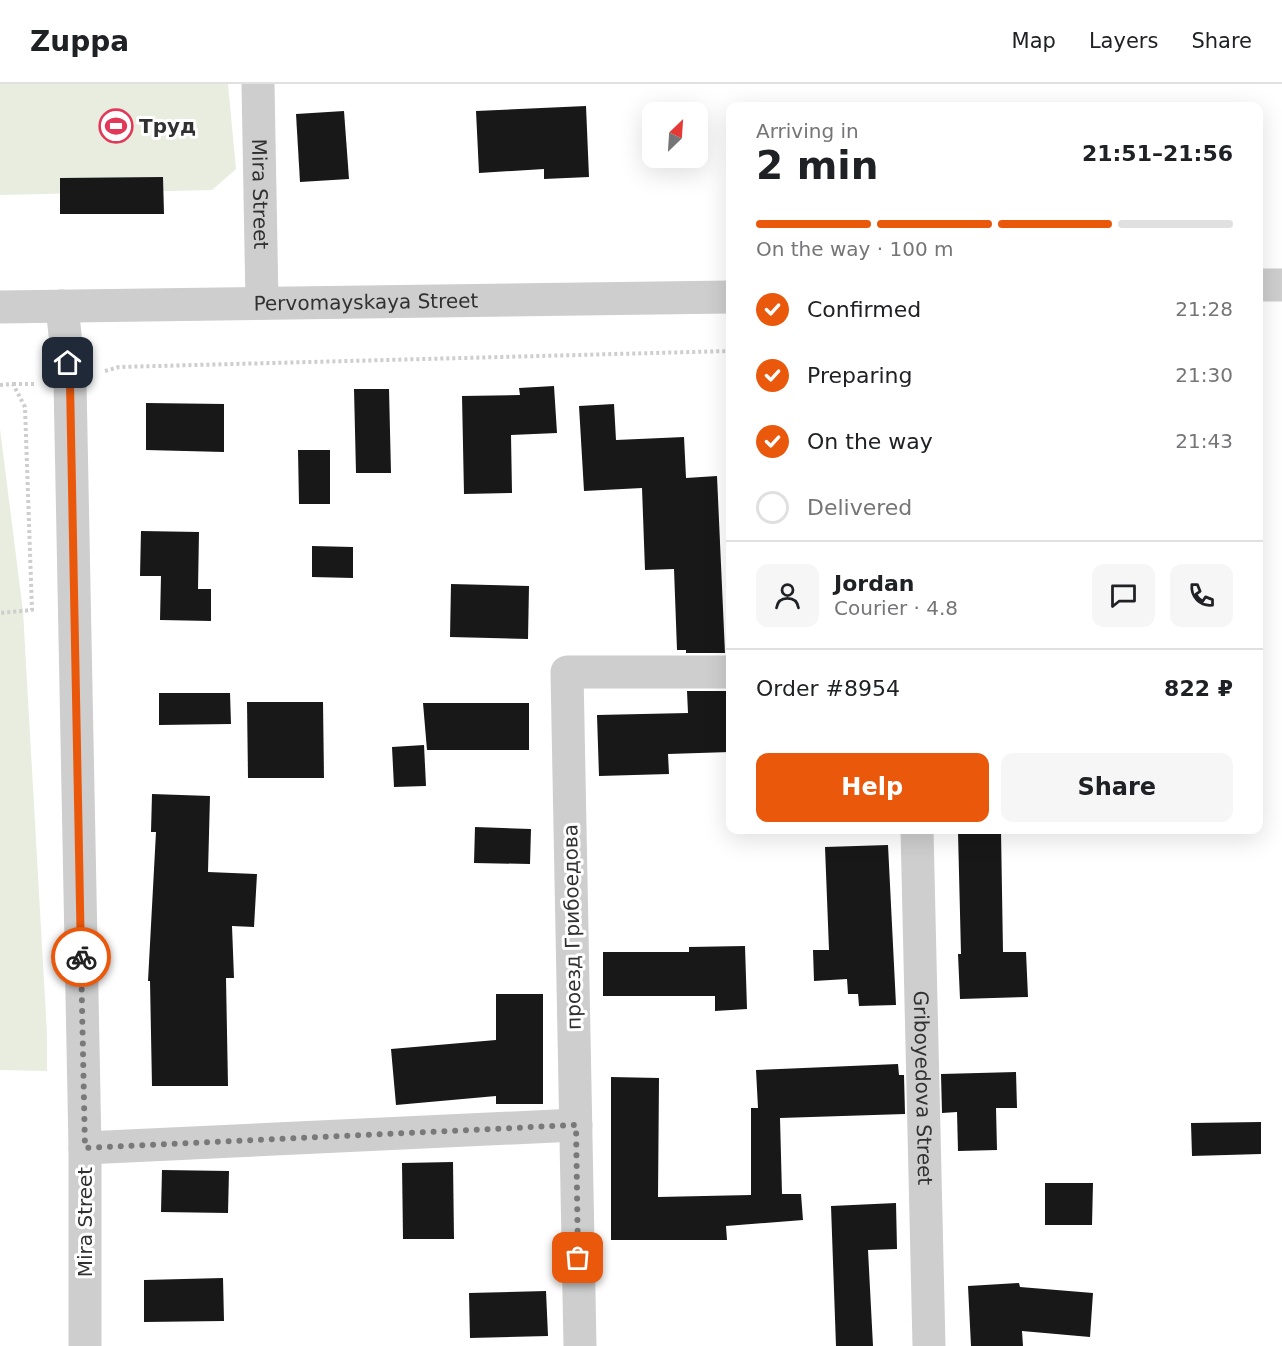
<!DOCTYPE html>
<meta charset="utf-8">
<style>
:root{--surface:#fff;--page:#f6f6f6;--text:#202124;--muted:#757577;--line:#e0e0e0;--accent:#ea580c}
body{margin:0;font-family:"DejaVu Sans",sans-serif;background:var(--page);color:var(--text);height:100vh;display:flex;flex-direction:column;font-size:22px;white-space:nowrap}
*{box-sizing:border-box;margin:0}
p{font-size:20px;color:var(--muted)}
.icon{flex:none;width:33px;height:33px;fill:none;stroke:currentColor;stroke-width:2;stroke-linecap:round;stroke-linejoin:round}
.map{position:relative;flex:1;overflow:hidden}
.panel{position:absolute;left:726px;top:18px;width:537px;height:732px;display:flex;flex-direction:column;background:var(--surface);border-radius:12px;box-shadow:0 6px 24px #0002}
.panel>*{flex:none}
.needle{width:39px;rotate:25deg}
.buttons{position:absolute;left:642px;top:18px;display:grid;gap:12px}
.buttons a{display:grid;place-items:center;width:66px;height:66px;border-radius:12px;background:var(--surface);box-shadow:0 6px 24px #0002;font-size:30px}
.pin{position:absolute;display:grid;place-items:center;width:51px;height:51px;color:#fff;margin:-26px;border-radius:12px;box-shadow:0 3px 9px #0006}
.courier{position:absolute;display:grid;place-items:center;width:60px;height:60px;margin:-30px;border:4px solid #ea580c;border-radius:50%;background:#fff;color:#222;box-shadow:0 2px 8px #0007}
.summary em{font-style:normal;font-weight:700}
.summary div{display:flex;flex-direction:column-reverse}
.summary{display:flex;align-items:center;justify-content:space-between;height:102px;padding:0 30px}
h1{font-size:39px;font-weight:700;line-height:45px}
.bar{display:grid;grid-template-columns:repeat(4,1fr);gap:9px 6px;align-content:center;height:72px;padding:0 30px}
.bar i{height:8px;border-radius:4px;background:var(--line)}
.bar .current{background:var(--accent)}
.bar p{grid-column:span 4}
.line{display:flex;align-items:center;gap:15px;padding:0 30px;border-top:2px solid var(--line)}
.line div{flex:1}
.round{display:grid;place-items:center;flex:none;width:63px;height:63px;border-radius:12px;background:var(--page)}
ol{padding:0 30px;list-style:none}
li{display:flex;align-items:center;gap:18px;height:66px}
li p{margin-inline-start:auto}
li .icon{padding:6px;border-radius:50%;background:var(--accent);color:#fff;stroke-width:4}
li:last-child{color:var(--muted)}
li i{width:33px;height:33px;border:3px solid var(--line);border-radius:50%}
.action{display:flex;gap:12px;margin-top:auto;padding:12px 30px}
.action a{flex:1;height:69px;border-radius:12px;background:var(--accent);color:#fff;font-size:24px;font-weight:700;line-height:69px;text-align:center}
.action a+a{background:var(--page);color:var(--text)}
header{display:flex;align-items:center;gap:36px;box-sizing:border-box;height:84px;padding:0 30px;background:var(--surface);border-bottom:2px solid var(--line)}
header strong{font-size:28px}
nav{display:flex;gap:33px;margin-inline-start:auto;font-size:21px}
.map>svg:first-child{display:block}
</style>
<header>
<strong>Zuppa</strong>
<nav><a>Map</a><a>Layers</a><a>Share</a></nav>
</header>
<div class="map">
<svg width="1282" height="1262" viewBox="0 0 1282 1262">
<rect width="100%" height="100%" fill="#fff"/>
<!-- green -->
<g fill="#e8eddf">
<path d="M 0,0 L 228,0 L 236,85 L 212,106 L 0,111 Z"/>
<path d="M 0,345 L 23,527 L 47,950 L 47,987 L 0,986 Z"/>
</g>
<!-- building -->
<g fill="#181818">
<path d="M 586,22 L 589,93 L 544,95 L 544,85 L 479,89 L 476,27 Z"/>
<path d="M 344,27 L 349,95 L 300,98 L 296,30 Z"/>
<path d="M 163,93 L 164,130 L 60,130 L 60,94 Z"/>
<path d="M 554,302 L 557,349 L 511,351 L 512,409 L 464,410 L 462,312 L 520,311 L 519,304 Z"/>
<path d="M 354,305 L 389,305 L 391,389 L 356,389 Z"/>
<path d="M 146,319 L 224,320 L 224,368 L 146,366 Z"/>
<path d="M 614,320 L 616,356 L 684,353 L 686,394 L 717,392 L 725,569 L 686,569 L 686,566 L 677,566 L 674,485 L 645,486 L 642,404 L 584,407 L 579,322 Z"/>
<path d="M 298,366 L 330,366 L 330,420 L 299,420 Z"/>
<path d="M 141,447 L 199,448 L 198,505 L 211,505 L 211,537 L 160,536 L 161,492 L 140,492 Z"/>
<path d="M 312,462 L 353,463 L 353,494 L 312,493 Z"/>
<path d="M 451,500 L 529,502 L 528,555 L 450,553 Z"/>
<path d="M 687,607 L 726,607 L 727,625 L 730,624 L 730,668 L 668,670 L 669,690 L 599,692 L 597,631 L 688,629 Z"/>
<path d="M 159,609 L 230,609 L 231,640 L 159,641 Z"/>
<path d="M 247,618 L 323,618 L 324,694 L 248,694 Z"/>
<path d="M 423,619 L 529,619 L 529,666 L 427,666 Z"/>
<path d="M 424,661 L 426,702 L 394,703 L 392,663 Z"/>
<path d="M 152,710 L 210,712 L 208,788 L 257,790 L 254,843 L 232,842 L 234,894 L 226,894 L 228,1002 L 152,1002 L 150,897 L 148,897 L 156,748 L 151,748 Z"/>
<path d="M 475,743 L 531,745 L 530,780 L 474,779 Z"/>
<path d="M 1001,747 L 1003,868 L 1026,868 L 1028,913 L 960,915 L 958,870 L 961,870 L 958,748 Z"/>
<path d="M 888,761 L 896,921 L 859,922 L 858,910 L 848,910 L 847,895 L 814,897 L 813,866 L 829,866 L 825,763 Z"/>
<path d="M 745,862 L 747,925 L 715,927 L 715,912 L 603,912 L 603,868 L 689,868 L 689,863 Z"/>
<path d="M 496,910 L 543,910 L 543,1020 L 496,1020 L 496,1012 L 396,1021 L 391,965 L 496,956 Z"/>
<path d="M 898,980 L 899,991 L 904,991 L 905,1030 L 780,1034 L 782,1110 L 801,1110 L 803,1136 L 726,1142 L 727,1156 L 611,1156 L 611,993 L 659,994 L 658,1113 L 751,1111 L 751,1024 L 758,1024 L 756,986 Z"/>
<path d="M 1016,988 L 1017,1024 L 996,1024 L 997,1066 L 958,1067 L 957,1028 L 942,1029 L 941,990 Z"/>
<path d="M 1261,1038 L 1261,1070 L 1192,1072 L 1191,1039 Z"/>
<path d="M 453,1078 L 454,1155 L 403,1155 L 402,1079 Z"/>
<path d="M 162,1086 L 229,1087 L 228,1129 L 161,1128 Z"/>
<path d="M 1045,1099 L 1093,1099 L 1092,1141 L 1045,1141 Z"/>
<path d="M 896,1119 L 897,1165 L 868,1166 L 873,1262 L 836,1262 L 831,1122 Z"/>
<path d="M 223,1194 L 224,1237 L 144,1238 L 144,1196 Z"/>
<path d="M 1019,1199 L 1020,1203 L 1093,1209 L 1090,1253 L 1022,1247 L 1023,1262 L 971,1262 L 968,1202 Z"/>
<path d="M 546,1207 L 548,1252 L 470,1254 L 469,1209 Z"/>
</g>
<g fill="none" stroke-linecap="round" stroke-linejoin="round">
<!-- path -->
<g stroke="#cecece" stroke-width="4" stroke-dasharray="3 3" stroke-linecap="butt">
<path d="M 105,287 L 119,283 L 730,267"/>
<path d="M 13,300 L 34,300"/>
<path d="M 0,301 L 13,300 L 25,323 L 32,526 L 0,529"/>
</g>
<!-- minor -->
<g stroke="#cecece" stroke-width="33">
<path id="s1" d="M 258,0 L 262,219"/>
<path d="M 1258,201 L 1282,201"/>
<path d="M 62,222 L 70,298 L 85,1064 L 85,1262"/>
<path id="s2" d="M 0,223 L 730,213"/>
<path id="s3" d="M 917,746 L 929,1262"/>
<path d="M 85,1064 L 576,1041"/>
<path d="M 580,1262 L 567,588 L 730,588"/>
</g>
</g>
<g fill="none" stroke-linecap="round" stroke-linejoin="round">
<!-- done -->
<path stroke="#797979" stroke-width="6" stroke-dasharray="0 10.8" d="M 81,873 L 85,1064 L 576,1041 L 578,1174"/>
<!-- route -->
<path stroke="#ea580c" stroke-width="8" d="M 68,279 L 70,298 L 81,873"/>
</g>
<!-- icons -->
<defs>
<g id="stadium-ring" transform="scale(1.725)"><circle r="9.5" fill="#fff" stroke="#e23959" stroke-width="1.5"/><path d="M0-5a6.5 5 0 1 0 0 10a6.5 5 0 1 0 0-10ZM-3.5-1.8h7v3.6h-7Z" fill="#e23959"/></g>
</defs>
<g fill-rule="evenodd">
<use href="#stadium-ring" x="116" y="42"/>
</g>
<g text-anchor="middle" stroke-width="6" stroke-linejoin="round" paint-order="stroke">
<!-- poi labels -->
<g font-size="20" font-weight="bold" fill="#313131" stroke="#fff" text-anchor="start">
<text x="139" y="49">Труд</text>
</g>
<!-- street labels -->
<g font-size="20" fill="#313131" stroke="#fff">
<text dy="7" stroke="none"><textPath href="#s1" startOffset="110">Mira Street</textPath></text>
<text dy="7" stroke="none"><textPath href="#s2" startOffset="366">Pervomayskaya Street</textPath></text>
<text transform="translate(572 843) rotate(-91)" y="7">проезд Грибоедова</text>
<text dy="7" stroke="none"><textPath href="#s3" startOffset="258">Griboyedova Street</textPath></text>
<text transform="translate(85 1138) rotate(-90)" y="7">Mira Street</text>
</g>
</g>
</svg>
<div class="buttons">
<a><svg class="needle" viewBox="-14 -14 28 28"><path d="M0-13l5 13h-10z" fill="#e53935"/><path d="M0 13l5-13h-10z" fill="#757577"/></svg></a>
</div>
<div class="pin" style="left:578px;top:1174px;background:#ea580c"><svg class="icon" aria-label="bag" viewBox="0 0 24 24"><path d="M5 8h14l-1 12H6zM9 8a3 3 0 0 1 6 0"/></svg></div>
<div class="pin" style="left:68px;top:279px;background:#1f2937"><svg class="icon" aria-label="home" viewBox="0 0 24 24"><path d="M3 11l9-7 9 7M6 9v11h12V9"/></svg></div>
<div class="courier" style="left:81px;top:873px"><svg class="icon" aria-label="bike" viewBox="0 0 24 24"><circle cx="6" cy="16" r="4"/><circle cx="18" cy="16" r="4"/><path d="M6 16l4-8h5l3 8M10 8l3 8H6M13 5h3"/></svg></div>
<section class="panel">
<div class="summary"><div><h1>2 min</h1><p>Arriving in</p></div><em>21:51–21:56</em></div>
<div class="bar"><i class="current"></i><i class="current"></i><i class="current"></i><i></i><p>On the way · 100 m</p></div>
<ol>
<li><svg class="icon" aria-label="check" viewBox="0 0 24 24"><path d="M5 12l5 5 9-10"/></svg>Confirmed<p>21:28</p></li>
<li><svg class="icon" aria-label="check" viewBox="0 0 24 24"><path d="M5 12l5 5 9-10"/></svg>Preparing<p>21:30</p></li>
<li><svg class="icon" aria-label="check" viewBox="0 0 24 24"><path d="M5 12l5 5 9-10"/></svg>On the way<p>21:43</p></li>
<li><i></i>Delivered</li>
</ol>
<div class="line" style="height:108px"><a class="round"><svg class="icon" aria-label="person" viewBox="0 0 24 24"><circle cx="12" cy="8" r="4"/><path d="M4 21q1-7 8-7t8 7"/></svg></a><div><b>Jordan</b><p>Courier · 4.8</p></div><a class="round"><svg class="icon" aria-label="chat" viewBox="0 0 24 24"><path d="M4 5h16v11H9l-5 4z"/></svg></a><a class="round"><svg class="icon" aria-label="phone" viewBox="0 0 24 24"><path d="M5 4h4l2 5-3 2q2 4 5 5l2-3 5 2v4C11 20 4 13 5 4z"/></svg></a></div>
<div class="line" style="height:78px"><div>Order #8954</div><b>822 ₽</b></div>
<div class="action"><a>Help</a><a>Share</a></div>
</section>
</div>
